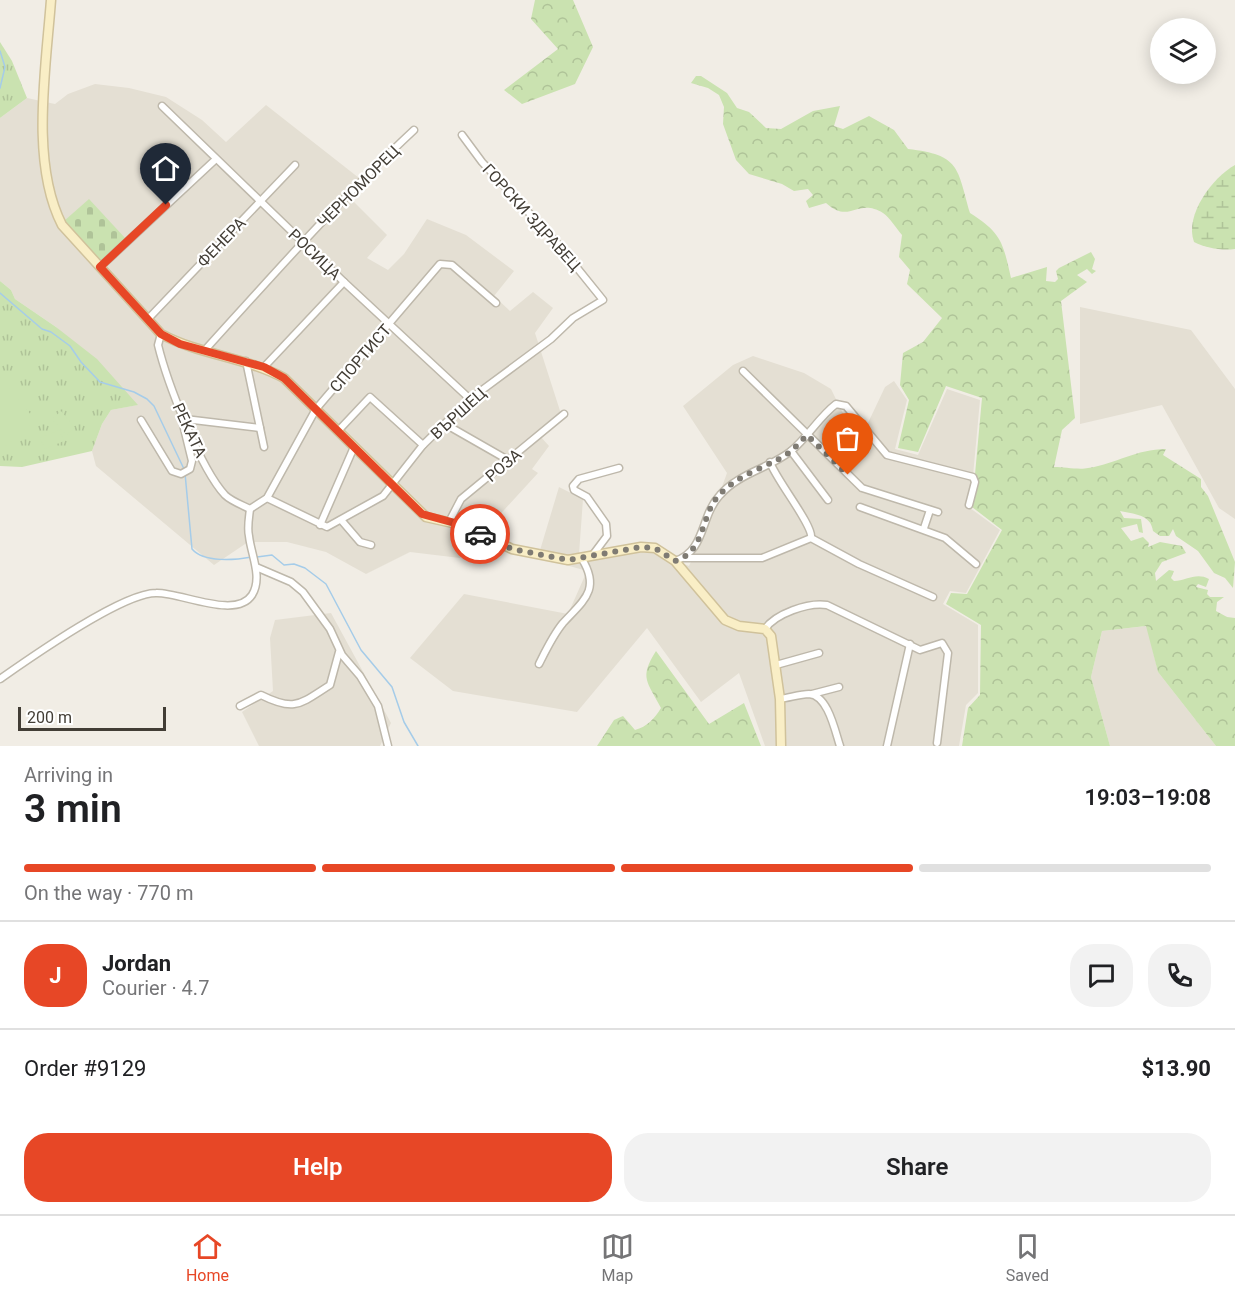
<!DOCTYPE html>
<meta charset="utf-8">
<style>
:root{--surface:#fff;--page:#f2f2f2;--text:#202124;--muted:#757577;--line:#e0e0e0;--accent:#e74726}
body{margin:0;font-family:Roboto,sans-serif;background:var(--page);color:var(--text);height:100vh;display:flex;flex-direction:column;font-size:22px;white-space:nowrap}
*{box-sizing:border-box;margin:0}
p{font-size:20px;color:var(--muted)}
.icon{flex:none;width:33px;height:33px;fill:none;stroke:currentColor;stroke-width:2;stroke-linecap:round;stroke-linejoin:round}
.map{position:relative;height:746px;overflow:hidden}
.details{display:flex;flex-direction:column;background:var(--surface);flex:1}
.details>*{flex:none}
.tools{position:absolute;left:1150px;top:18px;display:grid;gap:12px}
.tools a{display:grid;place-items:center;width:66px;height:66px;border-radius:50%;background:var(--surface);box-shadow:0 3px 15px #0003;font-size:30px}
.scale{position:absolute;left:18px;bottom:15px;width:148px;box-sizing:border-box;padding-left:6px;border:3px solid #423d35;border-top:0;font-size:16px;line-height:21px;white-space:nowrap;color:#423d35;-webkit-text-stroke:4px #fff;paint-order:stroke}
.pin{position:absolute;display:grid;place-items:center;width:51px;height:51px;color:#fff;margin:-62px -26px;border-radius:50% 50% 50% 0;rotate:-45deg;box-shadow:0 0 6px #0007}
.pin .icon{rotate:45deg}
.courier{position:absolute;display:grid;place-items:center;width:60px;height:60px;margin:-30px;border:4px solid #e74726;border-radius:50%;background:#fff;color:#222;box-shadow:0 2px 8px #0007}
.headline em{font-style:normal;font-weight:600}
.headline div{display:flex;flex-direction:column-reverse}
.headline{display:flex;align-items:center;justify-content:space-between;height:102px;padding:0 24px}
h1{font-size:39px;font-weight:600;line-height:45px}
.bar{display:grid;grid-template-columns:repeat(4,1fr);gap:9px 6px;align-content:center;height:72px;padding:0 24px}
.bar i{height:8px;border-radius:4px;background:var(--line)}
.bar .active{background:var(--accent)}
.bar p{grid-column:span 4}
.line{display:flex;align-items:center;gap:15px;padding:0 24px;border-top:2px solid var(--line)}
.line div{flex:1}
.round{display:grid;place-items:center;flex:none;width:63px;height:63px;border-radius:24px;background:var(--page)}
.primary-button{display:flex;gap:12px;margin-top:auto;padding:12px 24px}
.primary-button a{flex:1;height:69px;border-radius:24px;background:var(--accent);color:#fff;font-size:24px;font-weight:600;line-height:69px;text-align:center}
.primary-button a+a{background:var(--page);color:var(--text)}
.dock{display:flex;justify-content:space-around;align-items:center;height:84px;border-top:2px solid var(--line);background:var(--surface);font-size:16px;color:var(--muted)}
.dock a{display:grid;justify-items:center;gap:3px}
.dock .active{color:var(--accent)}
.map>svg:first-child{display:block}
</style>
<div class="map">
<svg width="1235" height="746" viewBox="0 0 1235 746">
<defs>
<pattern id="grass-tufts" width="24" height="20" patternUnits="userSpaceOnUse" patternTransform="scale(1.5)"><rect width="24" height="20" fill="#cae2b0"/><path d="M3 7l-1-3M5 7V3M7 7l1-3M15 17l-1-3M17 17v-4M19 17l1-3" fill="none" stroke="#afc398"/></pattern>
<pattern id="forest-crowns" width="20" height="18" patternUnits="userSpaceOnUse" patternTransform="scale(1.5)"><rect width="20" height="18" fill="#cae2b0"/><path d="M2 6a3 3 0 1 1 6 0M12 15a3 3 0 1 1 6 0" fill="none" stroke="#afc398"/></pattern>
<pattern id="wetland-marsh" width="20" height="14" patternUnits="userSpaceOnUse" patternTransform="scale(1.5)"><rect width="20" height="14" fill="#cae2b0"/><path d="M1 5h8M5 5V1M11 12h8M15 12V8" fill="none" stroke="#afc398"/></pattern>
<pattern id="cemetery-stones" width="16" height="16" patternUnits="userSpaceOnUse" patternTransform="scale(1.5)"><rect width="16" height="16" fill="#cae2b0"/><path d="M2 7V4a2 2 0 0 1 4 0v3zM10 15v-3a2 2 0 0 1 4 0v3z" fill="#afc398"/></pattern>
</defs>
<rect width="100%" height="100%" fill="#f1ede5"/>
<!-- residential -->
<g fill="#e4dfd3">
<path d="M 95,84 L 129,88 L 166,97 L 202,120 L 226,142 L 266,105 L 359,178 L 350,198 L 387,235 L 367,258 L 388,270 L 404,254 L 427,219 L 466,235 L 514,271 L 494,296 L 510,311 L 533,292 L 553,308 L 535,333 L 562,417 L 540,436 L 549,446 L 532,469 L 538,473 L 460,558 L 410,552 L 366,574 L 326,552 L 287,542 L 248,542 L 214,565 L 96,466 L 92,451 L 102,424 L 111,410 L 137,405 L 56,327 L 15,299 L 11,290 L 0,281 L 0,118 L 27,98 L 55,104 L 68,94 Z"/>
<path d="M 1080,307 L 1191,330 L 1235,389 L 1235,519 L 1219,508 L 1162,405 L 1080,424 Z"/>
<path d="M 753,356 L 804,373 L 831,389 L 858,444 L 885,387 L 894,381 L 907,400 L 895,449 L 918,455 L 947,389 L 980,400 L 970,508 L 1000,530 L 966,593 L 950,591 L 943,604 L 978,625 L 978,693 L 966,705 L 959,746 L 765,746 L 739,673 L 701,702 L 647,628 L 577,712 L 453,691 L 410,658 L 464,594 L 568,614 L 587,571 L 538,557 L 559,487 L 583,499 L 579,554 L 653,552 L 689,566 L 707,528 L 727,473 L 683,406 L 733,365 Z"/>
<path d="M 331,613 L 391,723 L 380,746 L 259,746 L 242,712 L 273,691 L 270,638 L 275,620 Z"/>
<path d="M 1147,626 L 1158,672 L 1216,746 L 1110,746 L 1091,677 L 1102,631 Z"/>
</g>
<!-- grass -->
<g fill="url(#grass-tufts)">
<path d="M 0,42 L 12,61 L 27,98 L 0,118 Z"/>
<path d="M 0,281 L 11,290 L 15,299 L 56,327 L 97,359 L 138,405 L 111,410 L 102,424 L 92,451 L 22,467 L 0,466 Z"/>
</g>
<!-- forest -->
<g fill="url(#forest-crowns)">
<path d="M 535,0 L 573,0 L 593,47 L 575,84 L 522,104 L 504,90 L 558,49 L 531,19 Z"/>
<path d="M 696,76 L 701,76 L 727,93 L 737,108 L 749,112 L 766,128 L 781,129 L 813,111 L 840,106 L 834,126 L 843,129 L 869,116 L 894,130 L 908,149 C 960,155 957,167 970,213 C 1002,233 1003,243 1011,278 L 1047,267 L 1046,281 L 1055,282 L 1058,279 L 1056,271 L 1059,268 L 1091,252 L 1095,259 L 1092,269 L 1096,271 L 1092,274 L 1087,269 L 1077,275 L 1087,282 L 1061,301 L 1075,418 L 1062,430 L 1054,467 C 1064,467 1080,470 1088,468 C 1116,464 1136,449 1166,449 L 1163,455 L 1201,479 L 1201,487 L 1208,496 L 1235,562 L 1233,588 L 1225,578 L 1214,573 L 1198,551 L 1176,536 L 1173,529 L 1169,536 L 1160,536 L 1153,531 C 1151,514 1133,514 1120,511 L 1124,518 L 1141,519 L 1143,533 L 1139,532 L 1137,524 L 1121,528 L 1131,541 L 1143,537 L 1149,543 L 1148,547 L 1160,542 L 1182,546 L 1186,553 L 1162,562 L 1155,573 L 1156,581 L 1169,570 L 1174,571 L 1171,578 L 1174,581 C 1186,581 1196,572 1209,579 L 1206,587 L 1198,584 L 1196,587 L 1208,590 L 1207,594 L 1210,597 L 1224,597 L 1217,602 L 1216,611 L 1227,617 L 1235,618 L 1235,746 L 1216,746 L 1158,672 L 1146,626 L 1102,631 L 1091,677 L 1110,746 L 962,746 L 968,708 L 980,695 L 981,625 L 946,604 L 951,593 L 967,594 L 1002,530 L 972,507 L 982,398 L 946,386 L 918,452 L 898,448 L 909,400 L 900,385 L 903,353 L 923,342 L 942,318 L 907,284 L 910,270 L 899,257 L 902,235 C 896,228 890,218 883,213 C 857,197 850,225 826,203 L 809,208 L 806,201 L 813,195 L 808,189 L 794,191 L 782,184 L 749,174 L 736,160 L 723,124 L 724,107 L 719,95 L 708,88 L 691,83 Z"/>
<path d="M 656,651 L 709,724 L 744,703 L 761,746 L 597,746 L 614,720 L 623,716 L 635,730 C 647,727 655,718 661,708 C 647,681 639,678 656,651 Z"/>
</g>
<!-- wetland -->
<path fill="url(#wetland-marsh)" d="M 1235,165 L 1235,249 C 1222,251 1206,248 1194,242 C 1184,215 1213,177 1235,165 Z"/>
<!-- cemetery -->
<path fill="url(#cemetery-stones)" d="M 89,199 L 126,239 L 102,262 L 64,221 Z"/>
<!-- pitch -->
<g fill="#cae2b0">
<path d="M 0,377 L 36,421 L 0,450 Z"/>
<path d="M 61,411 L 75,428 L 66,435 L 52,419 Z"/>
<path d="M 59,430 L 64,441 L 45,449 L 40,438 Z"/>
</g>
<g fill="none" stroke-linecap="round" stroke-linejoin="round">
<!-- stream -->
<g stroke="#a5cce9" stroke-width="1.5">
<path d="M 0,51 L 5,67 L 0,88"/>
<path d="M 0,293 L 42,329 L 51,332 L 70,346 L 81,362 L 100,382 L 134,392 L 147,399 L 154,406 L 184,469"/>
<path d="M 185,473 L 192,549 C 204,563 235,560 252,557"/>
<path d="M 257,557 L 272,555 L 284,565 L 294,564 L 305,568 L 326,584 L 361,650 L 392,687 L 404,722 L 418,746"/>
</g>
<!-- street casing -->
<g stroke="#beb8ab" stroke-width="9">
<g id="street">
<path d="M 162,106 L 344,282 L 470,399"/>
<path d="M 100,267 L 216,159"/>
<path d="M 148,319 L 295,165"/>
<path d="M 161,334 L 158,345 C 167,382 200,468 225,495 C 231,501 242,505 250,509"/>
<path d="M 205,350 C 273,275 340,199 414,130"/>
<path d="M 246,361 L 264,447"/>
<path d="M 264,367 L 344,282"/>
<path d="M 743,371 L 862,488 L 938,512"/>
<path d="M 185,419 L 260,428"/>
<path d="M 141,420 L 172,471 L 181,474 L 190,469 L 192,461 L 181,416"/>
<path d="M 445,424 L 508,460"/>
<path d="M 338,431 L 370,397 L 423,445"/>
<path d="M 791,451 L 828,500"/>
<path d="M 770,462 C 776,480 814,526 811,538"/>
<path d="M 267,498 L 327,527 L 383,496 L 423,445 L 470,399 L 551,339 L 573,318 L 603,300 L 557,243 L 482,162 L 462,135"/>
<path d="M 860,507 L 945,538 L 976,564"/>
<path d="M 250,509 L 267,498 L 316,409 L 440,264 L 452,265 L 496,303"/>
<path d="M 342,521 L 360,542 L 371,545"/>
<path d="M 449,522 L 461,499 L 564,414"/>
<path d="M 320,525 L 354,447"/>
<path d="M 924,528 L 930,510"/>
<path d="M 811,538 L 859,564 L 933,597"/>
<path d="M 592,556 L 607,536 L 606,524 L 587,497 L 574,490 L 573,486 L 579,479 L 619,468"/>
<path d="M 684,558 L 762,558 L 811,538"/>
<path d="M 675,561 C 706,551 700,516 720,495 C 739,473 770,468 791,451 C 808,437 819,417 836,404 L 846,406 L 887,455 L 973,477 L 975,482 L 969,505"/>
<path d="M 256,567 L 291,582 L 303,592 L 330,629 L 342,655 L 360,676 L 378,706 L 388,746"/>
<path d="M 765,629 C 775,614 808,602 827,605 L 920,650 L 942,643 L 948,653 L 937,743"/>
<path d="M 539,664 C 546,650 553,635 563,623 C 583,601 601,590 582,559"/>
<path d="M 776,665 L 819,653"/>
<path d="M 0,679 C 30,658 122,593 156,593 C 180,592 236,620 252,595 C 263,577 251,555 249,536 C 247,528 249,518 250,509"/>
<path d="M 812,694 L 839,687"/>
<path d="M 780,699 C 789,698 800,694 809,694 C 828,695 835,731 840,746"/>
<path d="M 240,706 L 261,695 C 295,712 300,704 330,685 L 339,652"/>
<path d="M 887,746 L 910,644"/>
</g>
</g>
<!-- secondary casing -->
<g stroke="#d0c29b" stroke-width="11">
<path id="secondary" d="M 51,0 C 46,68 30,163 62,225 L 161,334 C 200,355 245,357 284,378 L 426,517 L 466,526 L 512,549 L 568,560 L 641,547 L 655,548 L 675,561 L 725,620 L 739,626 L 765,629 L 771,636 L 780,699 L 781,746"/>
</g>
<!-- street -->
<use href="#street" stroke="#fff" stroke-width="6"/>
<!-- secondary -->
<use href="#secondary" stroke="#f9eec6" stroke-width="8"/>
</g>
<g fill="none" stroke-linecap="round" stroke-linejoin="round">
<!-- done -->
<path stroke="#7f7b73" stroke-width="6" stroke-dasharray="0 10.8" d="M 480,534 L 512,549 L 568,560 L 641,547 L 655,548 L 675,561 C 706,551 700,516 719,495 C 735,478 759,469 779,459 C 790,454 798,444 807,435 L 848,475"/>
<!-- route -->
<path stroke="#e74726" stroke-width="8" d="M 166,205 L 100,267 L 161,334 L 180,344 L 264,367 L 284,378 L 422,514 L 466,526 L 480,534"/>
</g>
<g text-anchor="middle" stroke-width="4.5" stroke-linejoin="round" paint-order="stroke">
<!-- street labels -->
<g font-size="16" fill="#423d35" stroke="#fff">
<text transform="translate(358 186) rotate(-45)" y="6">ЧЕРНОМОРЕЦ</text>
<text transform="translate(532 217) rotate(48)" y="6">ГОРСКИ ЗДРАВЕЦ</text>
<text transform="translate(221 242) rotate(-46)" y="6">ФЕНЕРА</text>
<text transform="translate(315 254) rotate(44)" y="6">РОСИЦА</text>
<text transform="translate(360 358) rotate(-49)" y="6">СПОРТИСТ</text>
<text transform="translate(458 413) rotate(-42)" y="6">ВЪРШЕЦ</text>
<text transform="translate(190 430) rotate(65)" y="6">РЕКАТА</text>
<text transform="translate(503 465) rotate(-40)" y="6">РОЗА</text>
</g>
</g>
</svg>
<div class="tools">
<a><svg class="icon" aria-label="layers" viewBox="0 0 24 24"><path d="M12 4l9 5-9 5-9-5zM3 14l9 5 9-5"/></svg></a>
</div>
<div class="scale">200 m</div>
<div class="pin" style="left:848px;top:475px;background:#ea580c"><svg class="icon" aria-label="bag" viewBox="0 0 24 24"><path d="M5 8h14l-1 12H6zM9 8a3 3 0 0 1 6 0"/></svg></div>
<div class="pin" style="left:166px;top:205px;background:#1f2937"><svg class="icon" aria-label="home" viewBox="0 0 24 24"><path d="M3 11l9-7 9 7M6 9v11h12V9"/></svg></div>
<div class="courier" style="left:480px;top:534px"><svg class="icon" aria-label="car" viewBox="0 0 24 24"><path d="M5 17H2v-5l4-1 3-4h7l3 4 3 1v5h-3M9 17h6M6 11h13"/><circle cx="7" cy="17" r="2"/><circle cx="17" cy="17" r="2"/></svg></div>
</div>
<section class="details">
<div class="headline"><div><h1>3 min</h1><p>Arriving in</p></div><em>19:03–19:08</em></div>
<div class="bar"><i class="active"></i><i class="active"></i><i class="active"></i><i></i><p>On the way · 770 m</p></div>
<div class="line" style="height:108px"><b class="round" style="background:var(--accent);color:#fff">J</b><div><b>Jordan</b><p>Courier · 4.7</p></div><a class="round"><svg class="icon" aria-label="chat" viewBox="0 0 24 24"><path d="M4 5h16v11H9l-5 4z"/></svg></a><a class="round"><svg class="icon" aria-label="phone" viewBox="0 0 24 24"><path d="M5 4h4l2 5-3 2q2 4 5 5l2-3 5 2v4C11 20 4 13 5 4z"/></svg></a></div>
<div class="line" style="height:78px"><div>Order #9129</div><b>$13.90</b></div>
<div class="primary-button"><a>Help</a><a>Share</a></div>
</section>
<nav class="dock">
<a class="active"><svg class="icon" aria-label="home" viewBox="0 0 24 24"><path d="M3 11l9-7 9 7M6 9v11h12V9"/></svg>Home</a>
<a><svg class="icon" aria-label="map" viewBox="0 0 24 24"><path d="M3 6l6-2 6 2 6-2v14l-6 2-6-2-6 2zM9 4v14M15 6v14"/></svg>Map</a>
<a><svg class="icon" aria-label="saved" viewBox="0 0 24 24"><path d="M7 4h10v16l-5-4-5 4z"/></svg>Saved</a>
</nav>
